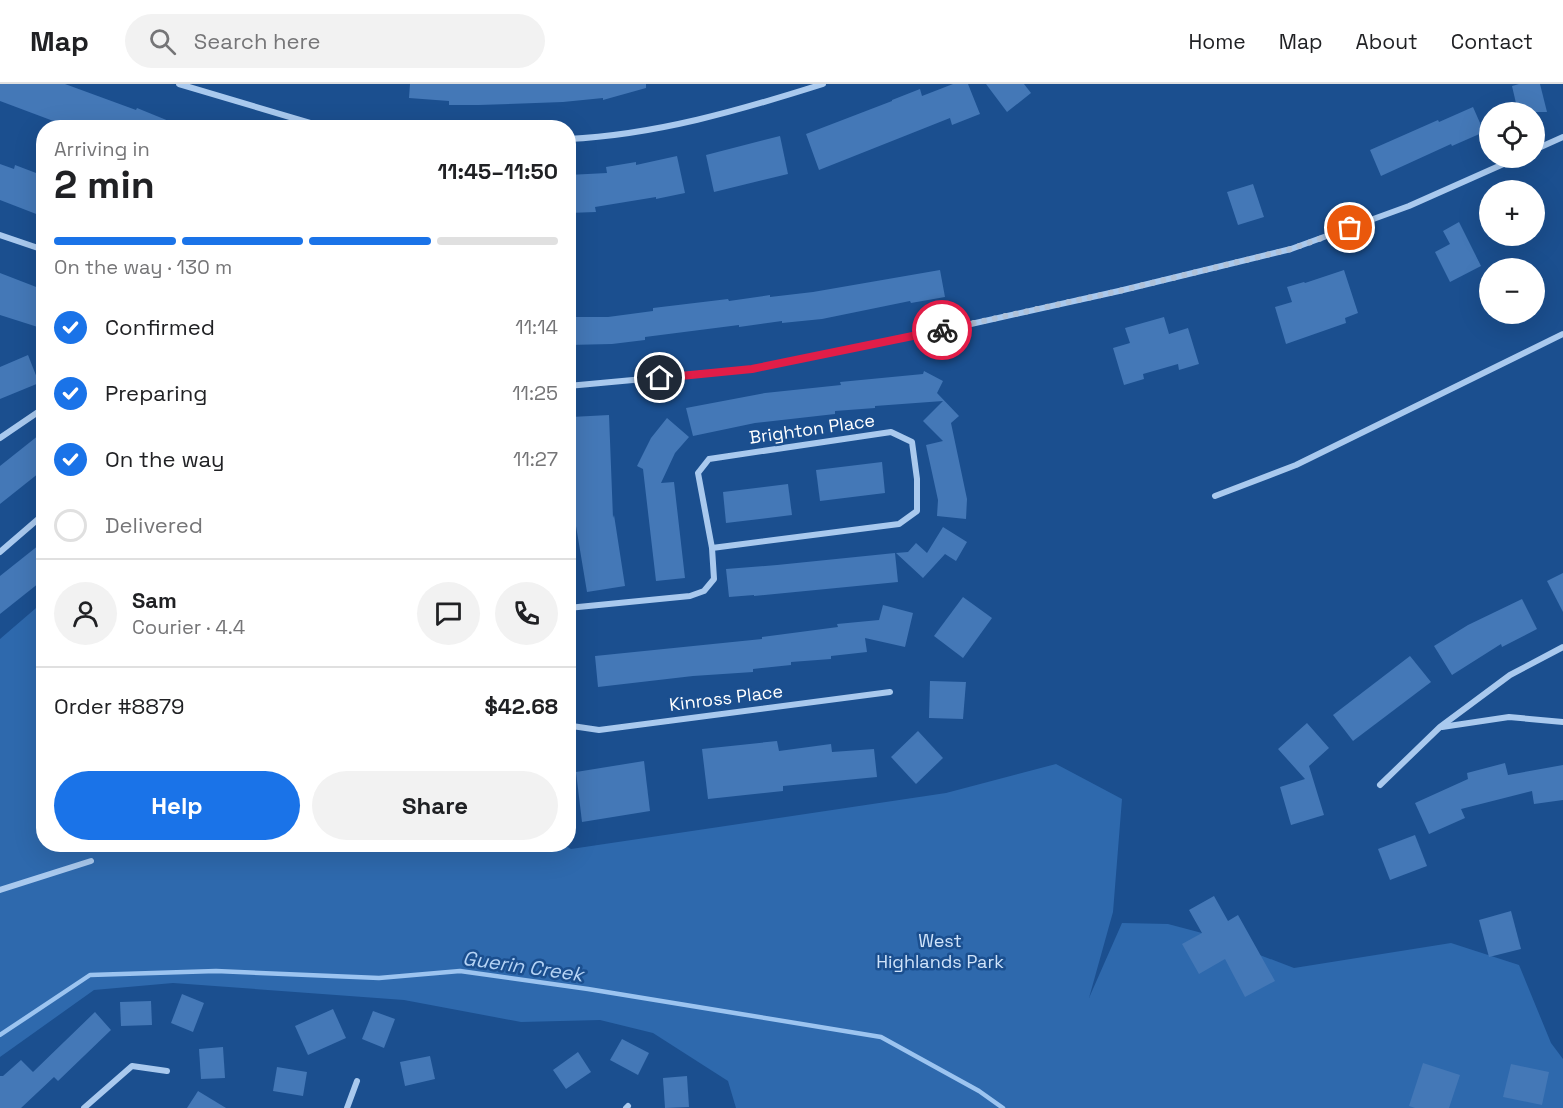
<!DOCTYPE html>
<html lang="en">
<head>
<meta charset="utf-8">
<style>
	body { margin:0; font-family:"Space Grotesk",sans-serif; background:#f2f2f2; color:#202124; height:100vh; display:flex; flex-direction:column; font-size:22px; white-space:nowrap }
	* { box-sizing:border-box; margin:0 }
	p { font-size:20px; color:#757577 }
	.icon { flex:none; width:33px; height:33px; fill:none; stroke:currentColor; stroke-width:2; stroke-linecap:round; stroke-linejoin:round }
	.map { position:relative; flex:1; overflow:hidden }
	.drawer { position:absolute; left:36px; top:36px; width:540px; height:732px; display:flex; flex-direction:column; background:#fff; border-radius:24px; box-shadow:0 6px 24px #0002 }
	.drawer>* { flex:none }
	.fabs { position:absolute; left:1479px; top:18px; display:grid; gap:12px }
	.fabs a { display:grid; place-items:center; width:66px; height:66px; border-radius:50%; background:#fff; box-shadow:0 6px 24px #0002; font-size:30px }
	.pin { position:absolute; display:grid; place-items:center; width:51px; height:51px; color:#fff; margin:-26px; border:3px solid #fff; border-radius:50%; box-shadow:0 2px 6px #0007 }
	.courier { position:absolute; display:grid; place-items:center; width:60px; height:60px; margin:-30px; border:4px solid #e11d48; border-radius:50%; background:#fff; color:#222; box-shadow:0 2px 8px #0007 }
	.headline em { font-style:normal; font-weight:700 }
	.headline div { display:flex; flex-direction:column-reverse }
	.headline { display:flex; align-items:center; justify-content:space-between; height:102px; padding:0 18px }
	h1 { font-size:39px; font-weight:700; line-height:45px }
	.bar { display:grid; grid-template-columns:repeat(4,1fr); gap:9px 6px; align-content:center; height:72px; padding:0 18px }
	.bar i { height:8px; border-radius:4px; background:#e0e0e0 }
	.bar .current { background:#1a73e8 }
	.bar p { grid-column:span 4 }
	.line { display:flex; align-items:center; gap:15px; padding:0 18px; border-top:2px solid #e0e0e0 }
	.line div { flex:1 }
	.round { display:grid; place-items:center; flex:none; width:63px; height:63px; border-radius:32px; background:#f2f2f2 }
	ol { padding:0 18px; list-style:none }
	li { display:flex; align-items:center; gap:18px; height:66px }
	li p { margin-inline-start:auto }
	li .icon { padding:6px; border-radius:50%; background:#1a73e8; color:#fff; stroke-width:4 }
	li:last-child { color:#757577 }
	li i { width:33px; height:33px; border:3px solid #e0e0e0; border-radius:50% }
	.primary-button { display:flex; gap:12px; margin-top:auto; padding:12px 18px }
	.primary-button a { flex:1; height:69px; border-radius:36px; background:#1a73e8; color:#fff; font-size:24px; font-weight:700; line-height:69px; text-align:center }
	.primary-button a+a { background:#f2f2f2; color:#202124 }
	header { display:flex; align-items:center; gap:36px; box-sizing:border-box; height:84px; padding:0 30px; background:#fff; border-bottom:2px solid #e0e0e0 }
	header strong { font-size:28px }
	nav { display:flex; gap:33px; margin-inline-start:auto; font-size:21px }
	.search { width:420px; height:54px; background:#f2f2f2; display:flex; align-items:center; gap:15px; box-sizing:border-box; padding:0 21px; border-radius:33px; color:#757577; font-size:22px }
	.map>svg:first-child { display:block }
</style>
</head>
<body>
<header>
<strong>Map</strong>
<div class="search"><svg class="icon" aria-label="search" viewBox="0 0 24 24"><circle cx="10" cy="10" r="6"/><path d="M15 15l6 6"/></svg>Search here</div>
<nav><a>Home</a><a>Map</a><a>About</a><a>Contact</a></nav>
</header>
<div class="map">
<svg width="1563" height="1024" viewBox="0 0 1563 1024">
	<rect width="100%" height="100%" fill="#1b4f8f"/>
	<!-- green -->
	<polygon fill="#2e69ad" points="43,518 44,760 562,760 571,765 946,709 1056,680 1122,715 1113,828 1089,914 1122,839 1168,840 1202,849 1294,884 1451,859 1519,881 1551,959 1563,975 1563,1024 736,1024 728,997 653,949 600,936 521,938 404,916 173,899 94,906 0,973 0,555"/>
	<g fill="none" stroke-linecap="round" stroke-linejoin="round">
		<!-- stream -->
		<polyline stroke="#9cc4f0" stroke-width="4.5" points="0,951 90,891 216,887 379,894 460,887 588,905 881,953 979,1007 1003,1024"/>
	</g>
	<!-- building -->
	<g fill="#4478b7">
		<polygon points="0,0 65,0 136,26 137,24 186,44 72,44 0,17"/>
		<polygon points="410,0 646,0 646,4 603,16 603,14 563,18 479,21 449,21 449,17 409,14"/>
		<polygon points="953,0 968,0 980,30 952,41 950,34 819,86 806,50 892,17 892,16 920,5 922,12"/>
		<polygon points="986,0 1024,0 1031,9 1007,28"/>
		<polygon points="1519,0 1540,0 1547,28 1518,28 1512,2"/>
		<polygon points="1473,23 1484,48 1452,62 1451,60 1381,92 1370,66 1438,36 1439,38"/>
		<polygon points="780,52 788,90 714,108 706,71"/>
		<polygon points="677,72 685,109 656,115 656,113 595,123 596,128 568,129 568,91 607,89 606,83 636,78 636,81"/>
		<polygon points="0,80 14,85 15,81 44,92 44,133 0,116"/>
		<polygon points="1253,100 1264,133 1238,141 1227,108"/>
		<polygon points="1459,138 1481,182 1450,198 1435,168 1450,160 1443,147"/>
		<polygon points="940,186 945,213 911,219 910,217 822,235 782,239 782,237 739,243 739,241 645,253 645,256 612,260 568,261 568,233 608,233 653,227 653,224 728,215 729,217 770,211 770,213 813,208"/>
		<polygon points="1344,186 1358,229 1345,234 1346,239 1286,260 1275,223 1292,218 1287,203 1304,198 1305,199"/>
		<polygon points="0,189 44,206 44,245 0,231"/>
		<polygon points="1164,233 1169,250 1188,244 1199,280 1179,286 1178,280 1143,290 1144,295 1124,301 1113,264 1130,259 1125,244"/>
		<polygon points="28,271 39,299 0,315 0,283"/>
		<polygon points="924,287 943,297 937,309 959,332 951,339 967,415 966,435 937,432 938,416 926,361 943,357 923,337 943,317 875,322 875,324 835,327 835,330 755,339 693,352 686,324 765,309 841,301 840,298 923,290"/>
		<polygon points="609,331 613,434 614,431 625,502 587,508 575,436 571,333"/>
		<polygon points="667,334 689,353 675,369 661,399 674,398 685,494 656,497 643,385 637,382 651,354"/>
		<polygon points="44,347 44,385 0,420 0,382"/>
		<polygon points="882,378 885,409 820,417 816,386"/>
		<polygon points="788,400 792,431 726,439 723,408"/>
		<polygon points="943,443 967,458 956,477 945,470 923,494 896,469 908,468 916,459 927,469"/>
		<polygon points="44,457 44,495 0,530 0,492"/>
		<polygon points="895,469 898,498 754,512 754,511 729,513 726,485 777,481"/>
		<polygon points="1563,489 1563,528 1547,497"/>
		<polygon points="963,513 992,534 963,574 934,552"/>
		<polygon points="1522,515 1537,545 1502,563 1501,560 1452,591 1434,562 1468,541"/>
		<polygon points="883,521 913,529 905,563 865,554 867,568 831,572 831,575 791,578 791,581 753,585 753,588 693,592 598,603 595,572 762,555 762,553 838,543 837,540 879,536"/>
		<polygon points="1410,572 1431,598 1353,657 1333,631"/>
		<polygon points="930,597 966,598 963,635 929,634"/>
		<polygon points="1307,639 1329,664 1309,682 1324,731 1291,741 1280,703 1305,695 1278,665"/>
		<polygon points="918,647 943,674 916,700 891,673"/>
		<polygon points="777,657 779,667 831,660 832,668 874,665 877,693 783,702 783,707 708,715 702,665"/>
		<polygon points="644,677 650,727 582,738 576,688"/>
		<polygon points="1505,679 1508,691 1563,681 1563,716 1534,720 1532,707 1461,725 1465,734 1429,750 1415,719 1468,695 1467,689"/>
		<polygon points="1415,751 1427,782 1390,796 1378,765"/>
		<polygon points="1214,812 1228,837 1238,831 1275,897 1245,913 1225,875 1199,890 1182,860 1202,849 1189,826"/>
		<polygon points="1511,827 1521,865 1489,873 1479,836"/>
		<polygon points="182,910 204,919 193,948 171,939"/>
		<polygon points="151,917 152,941 121,942 120,918"/>
		<polygon points="333,925 346,954 308,971 295,942"/>
		<polygon points="373,927 395,935 384,964 362,955"/>
		<polygon points="95,928 111,946 58,997 54,993 21,1024 0,1024 0,992 3,992 21,976 33,988"/>
		<polygon points="622,955 649,969 638,991 610,976"/>
		<polygon points="223,963 225,994 201,995 199,965"/>
		<polygon points="578,968 591,988 566,1005 553,986"/>
		<polygon points="430,972 435,995 405,1002 400,978"/>
		<polygon points="1423,979 1460,991 1449,1024 1415,1024 1409,1022"/>
		<polygon points="1511,980 1549,988 1542,1021 1503,1013"/>
		<polygon points="277,983 307,988 303,1012 273,1007"/>
		<polygon points="687,992 689,1023 665,1024 663,994"/>
		<polygon points="198,1007 226,1024 187,1024"/>
	</g>
	<g fill="none" stroke-linecap="round" stroke-linejoin="round">
		<!-- street -->
		<g stroke="#a9c9ee" stroke-width="6">
			<polyline points="179,0 327,44"/>
			<path d="M 568,55 C 655,51 741,26 823,0"/>
			<polyline points="1534,66 1563,53"/>
			<polyline points="0,151 44,166"/>
			<polyline points="568,302 752,285 962,242 1119,207 1291,165 1409,122 1517,74"/>
			<polyline points="0,354 44,324"/>
			<polyline points="1215,412 1296,381 1563,250"/>
			<polyline points="0,468 44,430"/>
			<polyline points="568,524 690,512 704,507 714,495 712,464 698,389 709,375 891,348 912,358 917,395 917,427 899,440 712,464"/>
			<polyline points="568,636 572,642 599,646 890,608"/>
			<polyline points="1442,643 1509,633 1563,638"/>
			<polyline points="1380,701 1440,643 1510,591 1563,563"/>
			<polyline points="0,806 91,777"/>
			<polyline points="84,1024 132,982 167,987"/>
			<polyline points="347,1024 357,997"/>
			<polyline points="626,1024 628,1022"/>
		</g>
	</g>
	<g fill="none" stroke-linecap="round" stroke-linejoin="round">
		<!-- done -->
		<polyline stroke="#afc1d8" stroke-width="6" stroke-dasharray="0 10.8" points="942,246 1119,207 1291,165 1350,144"/>
		<!-- route -->
		<polyline stroke="#e11d48" stroke-width="8" points="660,294 752,285 942,246"/>
	</g>
	<g text-anchor="middle" stroke-width="5" stroke-linejoin="round" paint-order="stroke">
		<!-- street labels -->
		<g font-size="18" fill="#fff" stroke="#1b4f8f">
			<text transform="translate(812 345) rotate(-8)" y="6">Brighton Place</text>
			<text transform="translate(726 614) rotate(-7)" y="6">Kinross Place</text>
		</g>
		<!-- park labels -->
		<g font-size="18" fill="#cfe3fa" stroke="#1b4f8f">
			<text x="940" y="863">West<tspan x="940" dy="21">Highlands Park</tspan></text>
		</g>
		<!-- water labels -->
		<g font-size="20" font-style="italic" fill="#b5d3f5" stroke="#1b4f8f">
			<text transform="translate(523 882) rotate(8)" y="7">Guerin Creek</text>
		</g>
	</g>
</svg>
<div class="fabs">
<a><svg class="icon" aria-label="locate" viewBox="0 0 24 24"><circle cx="12" cy="12" r="6"/><path d="M12 2v4M12 18v4M2 12h4M18 12h4"/></svg></a>
<a>+</a>
<a>−</a>
</div>
<div class="pin" style="left:1350px;top:144px;background:#ea580c"><svg class="icon" aria-label="bag" viewBox="0 0 24 24"><path d="M5 8h14l-1 12H6zM9 8a3 3 0 0 1 6 0"/></svg></div>
<div class="pin" style="left:660px;top:294px;background:#1f2937"><svg class="icon" aria-label="home" viewBox="0 0 24 24"><path d="M3 11l9-7 9 7M6 9v11h12V9"/></svg></div>
<div class="courier" style="left:942px;top:246px"><svg class="icon" aria-label="bike" viewBox="0 0 24 24"><circle cx="6" cy="16" r="4"/><circle cx="18" cy="16" r="4"/><path d="M6 16l4-8h5l3 8M10 8l3 8H6M13 5h3"/></svg></div>
<section class="drawer">
<div class="headline"><div><h1>2 min</h1><p>Arriving in</p></div><em>11:45–11:50</em></div>
<div class="bar"><i class="current"></i><i class="current"></i><i class="current"></i><i></i><p>On the way · 130 m</p></div>
<ol>
<li><svg class="icon" aria-label="check" viewBox="0 0 24 24"><path d="M5 12l5 5 9-10"/></svg>Confirmed<p>11:14</p></li>
<li><svg class="icon" aria-label="check" viewBox="0 0 24 24"><path d="M5 12l5 5 9-10"/></svg>Preparing<p>11:25</p></li>
<li><svg class="icon" aria-label="check" viewBox="0 0 24 24"><path d="M5 12l5 5 9-10"/></svg>On the way<p>11:27</p></li>
<li><i></i>Delivered</li>
</ol>
<div class="line" style="height:108px"><a class="round"><svg class="icon" aria-label="person" viewBox="0 0 24 24"><circle cx="12" cy="8" r="4"/><path d="M4 21q1-7 8-7t8 7"/></svg></a><div><b>Sam</b><p>Courier · 4.4</p></div><a class="round"><svg class="icon" aria-label="chat" viewBox="0 0 24 24"><path d="M4 5h16v11H9l-5 4z"/></svg></a><a class="round"><svg class="icon" aria-label="phone" viewBox="0 0 24 24"><path d="M5 4h4l2 5-3 2q2 4 5 5l2-3 5 2v4C11 20 4 13 5 4z"/></svg></a></div>
<div class="line" style="height:78px"><div>Order #8879</div><b>$42.68</b></div>
<div class="primary-button"><a>Help</a><a>Share</a></div>
</section>
</div>
</body>
</html>
